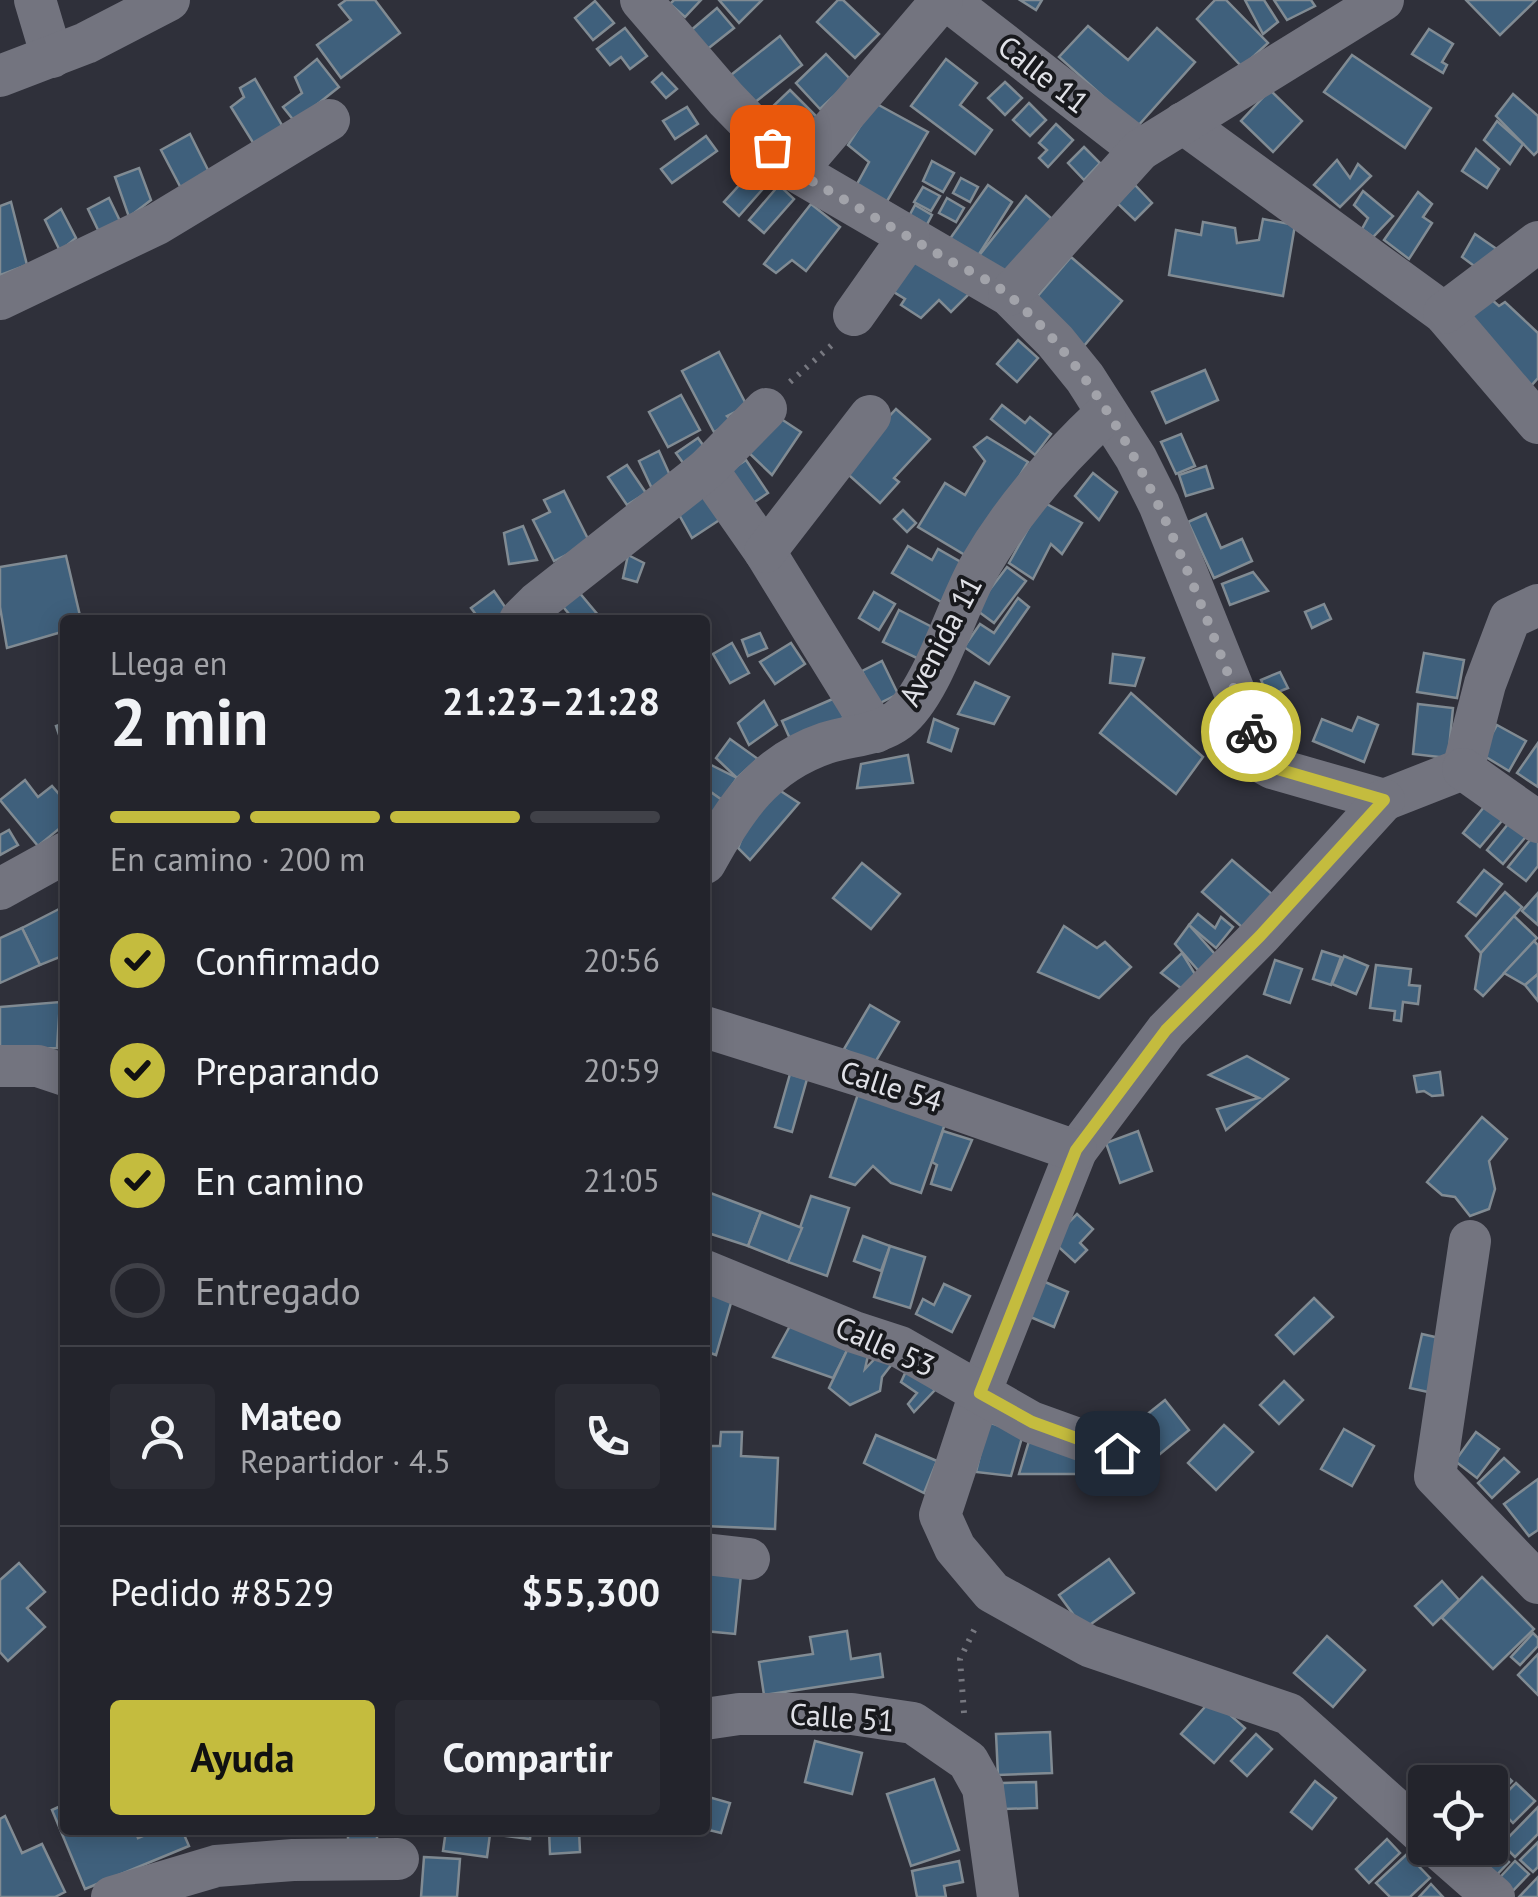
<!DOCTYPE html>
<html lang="es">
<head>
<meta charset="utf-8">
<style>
	body { margin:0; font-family:"PT Sans",sans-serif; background:#2b2c34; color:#f1f3f6; height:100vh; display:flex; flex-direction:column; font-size:38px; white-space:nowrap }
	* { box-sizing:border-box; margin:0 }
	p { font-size:32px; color:#a3a4a9 }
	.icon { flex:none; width:55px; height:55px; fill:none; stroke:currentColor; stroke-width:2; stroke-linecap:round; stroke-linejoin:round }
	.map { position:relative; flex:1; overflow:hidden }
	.details { position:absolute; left:60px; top:615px; width:650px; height:1220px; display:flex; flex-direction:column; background:#23242c; border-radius:10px; box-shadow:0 5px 25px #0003,0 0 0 2px #404148 }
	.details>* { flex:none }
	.buttons { position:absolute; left:1408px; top:1765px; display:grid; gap:20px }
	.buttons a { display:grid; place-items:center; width:100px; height:100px; border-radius:10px; background:#23242c; box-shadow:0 5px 25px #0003,0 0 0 2px #404148; font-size:50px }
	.pin { position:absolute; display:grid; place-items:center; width:85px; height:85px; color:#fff; margin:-42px; border-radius:20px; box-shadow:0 5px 15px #0006 }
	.courier { position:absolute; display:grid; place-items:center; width:100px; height:100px; margin:-50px; border:8px solid #c4bc3e; border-radius:50%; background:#fff; color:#222; box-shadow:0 2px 12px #0007 }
	.head em { font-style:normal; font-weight:700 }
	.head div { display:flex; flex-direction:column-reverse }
	.head { display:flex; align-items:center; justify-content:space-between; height:170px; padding:0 50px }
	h1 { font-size:65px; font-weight:700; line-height:75px }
	.bar { display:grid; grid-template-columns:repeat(4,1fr); gap:15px 10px; align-content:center; height:120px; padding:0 50px }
	.bar i { height:12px; border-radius:8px; background:#404148 }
	.bar .on { background:#c4bc3e }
	.bar p { grid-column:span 4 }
	.line { display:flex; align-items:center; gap:25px; padding:0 50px; border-top:2px solid #404148 }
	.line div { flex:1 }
	.round { display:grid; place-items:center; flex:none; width:105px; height:105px; border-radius:10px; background:#2b2c34 }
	ol { padding:0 50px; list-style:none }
	li { display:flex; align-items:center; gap:30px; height:110px }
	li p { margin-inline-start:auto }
	li .icon { padding:10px; border-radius:50%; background:#c4bc3e; color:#111; stroke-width:4 }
	li:last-child { color:#a3a4a9 }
	li i { width:55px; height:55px; border:5px solid #404148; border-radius:50% }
	.action { display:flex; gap:20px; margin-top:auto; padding:20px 50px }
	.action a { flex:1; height:115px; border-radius:10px; background:#c4bc3e; color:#111; font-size:40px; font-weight:700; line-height:115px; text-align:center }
	.action a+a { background:#2b2c34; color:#f1f3f6 }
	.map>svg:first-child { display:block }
</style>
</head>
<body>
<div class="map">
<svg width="1538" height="1897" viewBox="0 0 1538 1897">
	<rect width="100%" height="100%" fill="#2f303a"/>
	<!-- building -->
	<g fill="#3f607c" stroke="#818b93" stroke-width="2.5">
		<polygon points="346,0 375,0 400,33 341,78 317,45 351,20 339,5"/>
		<polygon points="674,0 701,0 685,17 670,4"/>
		<polygon points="719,0 762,0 739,23"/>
		<polygon points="838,0 843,0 879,34 855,58 817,22"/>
		<polygon points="1020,0 1042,0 1036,10"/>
		<polygon points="1215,0 1226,0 1268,43 1242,67 1197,19"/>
		<polygon points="1245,0 1264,0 1278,22 1263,34"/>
		<polygon points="1274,0 1311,0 1315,6 1287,20"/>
		<polygon points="1466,0 1536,0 1500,35"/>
		<polygon points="595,1 614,23 593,40 575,18"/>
		<polygon points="717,8 734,28 705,51 689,32"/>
		<polygon points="1088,26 1128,60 1157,28 1195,62 1137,127 1059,57"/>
		<polygon points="625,28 647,56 630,69 621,57 610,65 597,49"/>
		<polygon points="1429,29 1453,44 1442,62 1447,65 1443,73 1412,54"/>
		<polygon points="780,36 802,65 754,103 731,75"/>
		<polygon points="826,54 851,80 820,109 796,83"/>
		<polygon points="1352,55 1431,108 1405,148 1324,92"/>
		<polygon points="317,59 339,87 295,122 283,107 302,93 295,77"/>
		<polygon points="946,59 977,83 960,105 992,130 975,154 911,106"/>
		<polygon points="662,73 677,89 666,98 652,82"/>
		<polygon points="255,79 286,132 257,149 231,107 244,97 240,88"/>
		<polygon points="1005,82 1022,98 1005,115 988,98"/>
		<polygon points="790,90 818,118 797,139 768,111"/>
		<polygon points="1270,90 1302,121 1273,152 1241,121"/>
		<polygon points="1513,94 1538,116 1538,151 1534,155 1496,116"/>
		<polygon points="875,103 928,132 883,208 856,186 869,162 848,145"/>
		<polygon points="1029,103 1046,120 1030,136 1013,120"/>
		<polygon points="687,107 698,124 675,139 663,121"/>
		<polygon points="1497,121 1523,144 1510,164 1484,140"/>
		<polygon points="1056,124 1073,140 1048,167 1039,158 1047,150 1039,143"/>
		<polygon points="190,134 211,176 183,192 161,150"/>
		<polygon points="706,136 717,151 672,183 661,169"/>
		<polygon points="1084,147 1100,163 1084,180 1068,163"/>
		<polygon points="1476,149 1499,169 1487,188 1462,171"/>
		<polygon points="1337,160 1350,178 1358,164 1371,176 1340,207 1314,185"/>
		<polygon points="932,161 954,173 943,192 923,181"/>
		<polygon points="139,168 151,200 129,217 115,177"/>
		<polygon points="754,169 769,182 739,216 724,202"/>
		<polygon points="961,178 978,187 970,202 953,193"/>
		<polygon points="779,185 794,199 764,233 749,220"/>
		<polygon points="988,185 1012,202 974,262 947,243"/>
		<polygon points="1135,185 1152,203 1135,220 1117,203"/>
		<polygon points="923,187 940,196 931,211 914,202"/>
		<polygon points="1363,191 1393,216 1373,237 1362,229 1368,218 1354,205"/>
		<polygon points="1418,192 1432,204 1423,217 1432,223 1409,259 1384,240"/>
		<polygon points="1026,196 1052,219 1002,282 974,262"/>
		<polygon points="109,198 121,223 100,234 88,209"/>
		<polygon points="947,198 964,208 956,222 939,213"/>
		<polygon points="11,202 27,265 0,275 0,206"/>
		<polygon points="811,204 840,227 806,271 792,260 776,273 764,264"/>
		<polygon points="915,205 932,215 924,230 907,220"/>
		<polygon points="61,209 76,238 60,251 45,220"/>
		<polygon points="1263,219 1295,225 1283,296 1169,275 1176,230 1201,235 1203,222 1235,228 1237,243 1259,240"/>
		<polygon points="1475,234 1501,252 1485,274 1462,257"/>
		<polygon points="903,254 969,294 951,312 939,300 921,318 901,305 905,299 884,286"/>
		<polygon points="1071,257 1122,301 1083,347 1031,304"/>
		<polygon points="1491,299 1499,306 1505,302 1538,333 1538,378 1523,395 1462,324"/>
		<polygon points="1018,340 1038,358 1017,382 997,364"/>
		<polygon points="719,352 747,406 727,416 733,422 714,432 682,371"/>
		<polygon points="1205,370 1218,400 1166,423 1152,392"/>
		<polygon points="681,395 700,430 668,447 649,412"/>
		<polygon points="1002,405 1025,423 1030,417 1051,434 1035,455 991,419"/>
		<polygon points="896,409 930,439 894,478 899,482 880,503 841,468"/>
		<polygon points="772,413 801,432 772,475 748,452"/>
		<polygon points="1181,434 1195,466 1176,474 1161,442"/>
		<polygon points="987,437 1028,462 970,558 918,527 945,483 965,495 985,461 974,447"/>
		<polygon points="698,438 713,459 691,474 676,453"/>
		<polygon points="659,451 674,484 654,493 639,461"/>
		<polygon points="746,460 768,493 741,511 719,478"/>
		<polygon points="627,465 646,493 627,505 608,477"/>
		<polygon points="1206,466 1213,488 1186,496 1179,475"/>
		<polygon points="1093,473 1117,492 1099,520 1075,496"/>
		<polygon points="564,491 590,543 554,561 533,520 550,512 544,500"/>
		<polygon points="701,491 721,519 692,538 677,511"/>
		<polygon points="1043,502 1082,523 1062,554 1051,544 1033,579 1009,563"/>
		<polygon points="903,510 916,523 907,532 894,519"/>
		<polygon points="1206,514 1221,548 1242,539 1252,561 1214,578 1188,522"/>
		<polygon points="523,526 537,560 509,564 504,533"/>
		<polygon points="908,546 932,560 938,549 966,565 943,603 892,573"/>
		<polygon points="628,555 644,563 637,582 623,578"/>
		<polygon points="66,556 81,620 65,620 65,631 7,648 0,607 0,567"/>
		<polygon points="1007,567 1026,581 994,623 975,609"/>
		<polygon points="1253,572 1268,591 1230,605 1222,584"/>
		<polygon points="494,591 512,617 508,620 480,620 471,608"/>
		<polygon points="578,591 598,615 589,620 574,620 560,603"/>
		<polygon points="874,592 895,604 879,630 859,618"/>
		<polygon points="1018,598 1029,607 989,664 964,647 980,624 994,633"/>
		<polygon points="1324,604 1331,619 1312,628 1305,612"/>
		<polygon points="899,610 936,629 921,660 883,642"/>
		<polygon points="760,633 767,648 748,656 742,640"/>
		<polygon points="732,643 749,673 730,683 713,654"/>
		<polygon points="791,643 805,664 775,684 760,662"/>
		<polygon points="1424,653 1464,660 1457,698 1417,692"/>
		<polygon points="1113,654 1144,658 1135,686 1110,683"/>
		<polygon points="882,661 898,694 878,704 862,671"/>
		<polygon points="1280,672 1288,688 1268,696 1261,680"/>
		<polygon points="975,682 1009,697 994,724 958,714"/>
		<polygon points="1131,693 1203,757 1176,794 1100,733"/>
		<polygon points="835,698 844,718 791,741 782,721"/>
		<polygon points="764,701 777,725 749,745 738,723"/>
		<polygon points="1418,704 1453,708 1448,758 1413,754"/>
		<polygon points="1358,717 1378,725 1364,762 1313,741 1322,719 1352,731"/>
		<polygon points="934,719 958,729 951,751 928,742"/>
		<polygon points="65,723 65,752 56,726"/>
		<polygon points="1497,725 1526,741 1509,771 1481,754"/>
		<polygon points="730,739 758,759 737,778 716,758"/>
		<polygon points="1538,743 1538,787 1517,773"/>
		<polygon points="908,755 913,783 857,788 861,764"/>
		<polygon points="705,762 737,778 722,800 705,788"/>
		<polygon points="25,780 38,797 52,786 65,801 65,824 38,846 0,800"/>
		<polygon points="773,786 799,803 750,860 738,848 750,817"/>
		<polygon points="705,788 722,800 705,829"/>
		<polygon points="1488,802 1506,816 1480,847 1463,833"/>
		<polygon points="1512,819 1529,833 1503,864 1487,850"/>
		<polygon points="9,830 18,845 0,855 0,835"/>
		<polygon points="1534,835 1538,839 1538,866 1526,881 1508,867"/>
		<polygon points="1232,860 1273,895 1243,928 1202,892"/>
		<polygon points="862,863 900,894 871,929 833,898"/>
		<polygon points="1484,870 1502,884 1476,916 1458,902"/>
		<polygon points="1505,892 1522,907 1481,953 1466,936"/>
		<polygon points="1538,893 1538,925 1522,911"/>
		<polygon points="65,906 65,955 40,965 22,928"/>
		<polygon points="1198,914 1215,928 1221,917 1233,927 1216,948 1189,925"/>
		<polygon points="1514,916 1537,938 1483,996 1475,989 1481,953"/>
		<polygon points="1189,925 1221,961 1204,977 1175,944"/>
		<polygon points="1064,926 1097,948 1105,942 1131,967 1099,998 1038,972"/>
		<polygon points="22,928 40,965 0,983 0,938"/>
		<polygon points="1534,941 1538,945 1538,974 1525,985 1504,973"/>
		<polygon points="1322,951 1341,957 1331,985 1313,979"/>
		<polygon points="1182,953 1198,979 1186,992 1161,973"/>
		<polygon points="1344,956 1368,966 1356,994 1332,984"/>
		<polygon points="1275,960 1302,969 1290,1003 1264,994"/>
		<polygon points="1376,965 1411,969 1409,985 1420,986 1418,1004 1403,1002 1401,1021 1394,1020 1395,1011 1370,1008"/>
		<polygon points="1538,974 1538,1001 1525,985"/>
		<polygon points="60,1002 57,1048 0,1050 0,1007"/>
		<polygon points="870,1005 899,1022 873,1066 844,1049"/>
		<polygon points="1247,1056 1288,1079 1226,1130 1217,1109 1259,1098 1209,1075"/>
		<polygon points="1440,1072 1443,1095 1432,1096 1424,1091 1417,1092 1414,1076"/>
		<polygon points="790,1074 807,1079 792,1132 775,1127"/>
		<polygon points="860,1088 947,1118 921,1193 891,1183 873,1166 855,1185 830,1177"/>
		<polygon points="1482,1117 1507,1139 1489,1161 1495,1189 1489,1209 1470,1216 1455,1197 1442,1195 1427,1182"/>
		<polygon points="943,1131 972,1140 951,1190 931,1184 937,1165 932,1162"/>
		<polygon points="1138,1131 1152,1171 1120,1183 1106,1143"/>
		<polygon points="705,1191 761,1212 748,1246 705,1232"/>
		<polygon points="811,1196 849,1208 827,1276 788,1262"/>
		<polygon points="761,1212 802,1228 788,1262 748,1246"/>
		<polygon points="1077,1214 1093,1229 1080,1243 1087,1250 1075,1262 1051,1240"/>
		<polygon points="863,1236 890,1246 881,1271 854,1261"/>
		<polygon points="890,1246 925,1257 910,1308 874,1297"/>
		<polygon points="705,1278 735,1289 716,1355 705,1351"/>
		<polygon points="1036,1278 1068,1292 1054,1327 1021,1313"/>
		<polygon points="944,1284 970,1296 952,1332 916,1314 923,1299 934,1305"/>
		<polygon points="1314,1298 1333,1317 1294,1354 1276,1335"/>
		<polygon points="797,1313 855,1335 833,1378 773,1357"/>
		<polygon points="1422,1334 1448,1340 1437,1394 1410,1388"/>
		<polygon points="851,1342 869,1351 865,1369 886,1347 892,1364 882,1377 880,1391 850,1405 829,1388"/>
		<polygon points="907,1369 935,1390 914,1412 908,1404 917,1393 901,1382"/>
		<polygon points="1284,1381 1303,1400 1279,1424 1260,1405"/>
		<polygon points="1165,1400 1189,1430 1160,1454 1135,1424"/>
		<polygon points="988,1422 1023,1434 1011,1476 976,1472"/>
		<polygon points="1224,1425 1253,1452 1216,1490 1188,1463"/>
		<polygon points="1033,1428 1093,1456 1088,1474 1019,1474"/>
		<polygon points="1344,1429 1374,1446 1352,1486 1321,1469"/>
		<polygon points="721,1432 742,1432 741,1456 778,1458 775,1529 705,1526 705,1446 720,1446"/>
		<polygon points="1476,1432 1499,1449 1477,1478 1455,1461"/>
		<polygon points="876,1435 937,1461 924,1493 864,1463"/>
		<polygon points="1504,1458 1519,1472 1492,1498 1478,1483"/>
		<polygon points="1538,1479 1538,1530 1529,1536 1504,1504"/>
		<polygon points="1109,1559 1134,1593 1084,1629 1059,1595"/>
		<polygon points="705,1561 742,1565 735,1634 705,1631"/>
		<polygon points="19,1563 45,1592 27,1608 45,1627 8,1661 0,1652 0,1580"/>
		<polygon points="1482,1577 1534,1629 1493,1669 1442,1618"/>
		<polygon points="1442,1581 1459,1600 1433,1625 1415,1606"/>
		<polygon points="847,1631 851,1659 880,1654 883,1677 764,1695 759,1662 813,1654 810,1637"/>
		<polygon points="1533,1633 1538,1638 1538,1646 1520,1665 1511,1657"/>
		<polygon points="1327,1636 1365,1670 1333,1707 1294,1673"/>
		<polygon points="1538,1654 1538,1695 1518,1675"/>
		<polygon points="1212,1699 1245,1728 1214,1763 1181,1734"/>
		<polygon points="1050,1732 1052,1773 998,1775 996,1734"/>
		<polygon points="1256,1734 1272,1749 1247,1776 1231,1761"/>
		<polygon points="815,1741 862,1753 852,1794 805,1782"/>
		<polygon points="1495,1765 1512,1781 1490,1804 1490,1782 1479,1782"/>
		<polygon points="934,1779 959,1850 911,1866 887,1794"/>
		<polygon points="1315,1781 1336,1798 1312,1829 1291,1812"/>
		<polygon points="1036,1782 1037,1808 1004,1809 1002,1783"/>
		<polygon points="1516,1783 1535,1801 1513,1823 1495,1804"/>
		<polygon points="705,1796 730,1803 721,1833 705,1829"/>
		<polygon points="65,1804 65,1830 135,1830 138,1838 157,1830 182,1830 189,1846 85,1889 52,1810"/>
		<polygon points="1538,1807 1538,1834 1515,1857 1502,1844"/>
		<polygon points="5,1816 22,1853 42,1844 65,1892 55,1897 0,1897 0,1819"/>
		<polygon points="1490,1817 1504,1829 1490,1844"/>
		<rect x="348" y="1830" width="29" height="18"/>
		<polygon points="446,1830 531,1830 530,1839 490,1834 487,1857 443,1851"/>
		<polygon points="549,1830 579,1830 580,1852 550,1854"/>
		<polygon points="1387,1839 1400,1853 1369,1883 1356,1869"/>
		<polygon points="1538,1842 1538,1867 1533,1872 1520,1860"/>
		<polygon points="1492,1845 1509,1862 1489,1883 1471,1867"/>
		<polygon points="1407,1854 1430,1878 1410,1897 1390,1897 1376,1883"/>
		<polygon points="424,1857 460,1859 457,1897 421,1897"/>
		<polygon points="959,1861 963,1882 944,1886 946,1897 917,1897 912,1871"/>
		<polygon points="1515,1861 1529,1874 1507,1897 1492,1886"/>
		<polygon points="1538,1877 1538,1897 1519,1897"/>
		<polygon points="1431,1884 1443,1897 1419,1897"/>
	</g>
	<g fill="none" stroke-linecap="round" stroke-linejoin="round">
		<!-- path -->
		<g stroke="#777880" stroke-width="6" stroke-dasharray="2.5 8" stroke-linecap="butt">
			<polyline points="790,382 833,344"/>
			<polyline points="964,1713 960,1659 977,1624"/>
		</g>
		<!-- minor -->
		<g stroke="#73747f" stroke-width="42">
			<polyline points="35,0 52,57"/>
			<polyline points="641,0 726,99 796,171 1009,295 1055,341 1085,378 1136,458 1159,504 1263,763 1272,768 1384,800 1463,769"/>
			<polyline points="947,0 1140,150"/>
			<polyline points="0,76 86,43 169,0"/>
			<polyline points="1183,123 1444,313 1538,423"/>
			<polyline points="796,171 942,0"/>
			<polyline points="1009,295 1140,150 1383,0"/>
			<polyline points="0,299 157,224 329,120"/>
			<polyline points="1444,313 1538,242"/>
			<polyline points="854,315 909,237"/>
			<polyline points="707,469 765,552 876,732"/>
			<polyline points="765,552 870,416"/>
			<polyline points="520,620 537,603 707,469 766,409"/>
			<polyline points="1463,769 1485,684 1510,618 1538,605"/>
			<polyline points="1463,769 1538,822"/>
			<polyline points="1384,800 1260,936 1166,1031 1076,1151 980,1393 940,1515 955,1548 992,1592 1089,1646 1289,1714 1425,1836"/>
			<path d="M 705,863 C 735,808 764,764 826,743 C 850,735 877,736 898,720 C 933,693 956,607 980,566 C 1013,509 1057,459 1105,414"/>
			<polyline points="0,889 65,853"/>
			<polyline points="705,1027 858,1075 1076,1151"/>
			<polyline points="0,1066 38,1066 65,1075"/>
			<polyline points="1470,1241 1435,1476 1538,1583"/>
			<polyline points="705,1271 854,1332 900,1347 1031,1422 1117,1453"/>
			<polyline points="705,1554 749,1559"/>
			<polyline points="705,1719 739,1714 852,1714 913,1723 968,1761 983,1788 998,1897"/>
			<polyline points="1438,1848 1494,1897"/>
			<polyline points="112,1897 216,1866 293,1860 398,1859"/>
		</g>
	</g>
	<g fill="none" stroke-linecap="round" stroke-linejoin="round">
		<!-- done -->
		<path stroke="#a2a3aa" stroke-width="10" stroke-dasharray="0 18" d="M 772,147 L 796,172 C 844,199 892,228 940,255 C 963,269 992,280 1012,298 C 1138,409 1190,581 1251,732"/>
		<!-- route -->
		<polyline stroke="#c4bc3e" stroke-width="12" points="1117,1453 1032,1422 980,1393 1076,1150 1166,1030 1260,936 1384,800 1267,766 1251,732"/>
	</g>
	<g text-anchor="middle" stroke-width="8" stroke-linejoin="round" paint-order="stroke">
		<!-- street labels -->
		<g font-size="30" fill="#e0e1e7" stroke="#18191d">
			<text transform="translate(1043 75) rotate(38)" y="10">Calle 11</text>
			<text transform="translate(941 641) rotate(-62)" y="10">Avenida 11</text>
			<text transform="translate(891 1087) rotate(18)" y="10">Calle 54</text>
			<text transform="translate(885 1347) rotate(24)" y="10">Calle 53</text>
			<text transform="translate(842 1718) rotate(4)" y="10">Calle 51</text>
		</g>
	</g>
</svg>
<div class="buttons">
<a><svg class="icon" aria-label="locate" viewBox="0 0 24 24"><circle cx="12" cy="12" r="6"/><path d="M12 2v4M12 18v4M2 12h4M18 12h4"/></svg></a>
</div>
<div class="pin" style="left:772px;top:147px;background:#ea580c"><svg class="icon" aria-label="bag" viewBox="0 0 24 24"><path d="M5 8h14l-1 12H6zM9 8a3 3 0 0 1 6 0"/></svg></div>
<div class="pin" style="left:1117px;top:1453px;background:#1f2937"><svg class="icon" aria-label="home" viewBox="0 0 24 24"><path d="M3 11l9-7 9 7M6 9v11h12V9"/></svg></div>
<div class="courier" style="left:1251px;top:732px"><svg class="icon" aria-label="bike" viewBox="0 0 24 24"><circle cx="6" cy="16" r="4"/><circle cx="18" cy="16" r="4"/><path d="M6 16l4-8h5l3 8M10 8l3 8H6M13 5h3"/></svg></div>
<section class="details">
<div class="head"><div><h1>2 min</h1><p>Llega en</p></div><em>21:23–21:28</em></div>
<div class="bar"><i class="on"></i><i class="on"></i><i class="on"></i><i></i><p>En camino · 200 m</p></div>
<ol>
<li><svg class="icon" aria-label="check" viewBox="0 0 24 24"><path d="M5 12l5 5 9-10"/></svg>Confirmado<p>20:56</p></li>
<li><svg class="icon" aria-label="check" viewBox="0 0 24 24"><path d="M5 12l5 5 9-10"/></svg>Preparando<p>20:59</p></li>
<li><svg class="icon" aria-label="check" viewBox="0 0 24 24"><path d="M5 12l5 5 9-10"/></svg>En camino<p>21:05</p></li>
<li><i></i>Entregado</li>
</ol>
<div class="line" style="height:180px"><a class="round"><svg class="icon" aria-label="person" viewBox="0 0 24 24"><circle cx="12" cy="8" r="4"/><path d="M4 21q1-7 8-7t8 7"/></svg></a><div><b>Mateo</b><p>Repartidor · 4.5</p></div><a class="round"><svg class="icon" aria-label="phone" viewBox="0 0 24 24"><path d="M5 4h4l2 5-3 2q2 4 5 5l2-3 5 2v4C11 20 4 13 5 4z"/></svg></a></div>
<div class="line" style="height:130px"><div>Pedido #8529</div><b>$55,300</b></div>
<div class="action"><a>Ayuda</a><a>Compartir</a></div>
</section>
</div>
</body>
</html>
